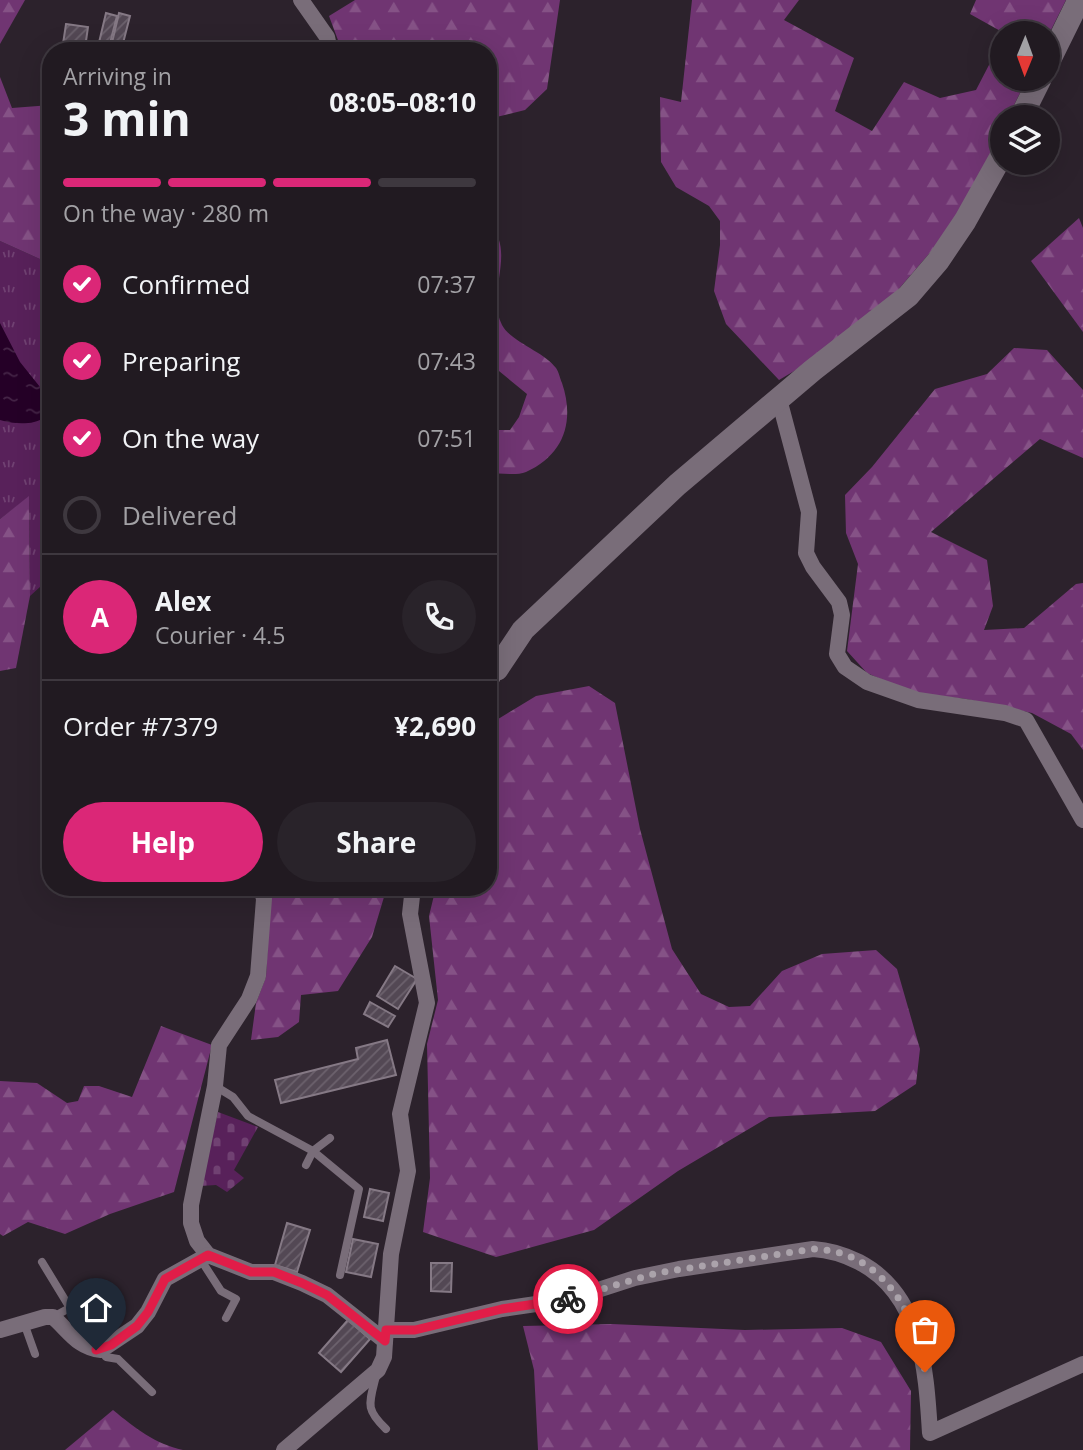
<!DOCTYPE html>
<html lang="en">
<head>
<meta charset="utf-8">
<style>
	body { margin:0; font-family:"Open Sans",sans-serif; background:#29232a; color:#f1f3f6; height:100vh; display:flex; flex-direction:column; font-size:26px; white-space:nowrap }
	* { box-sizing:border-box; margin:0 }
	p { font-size:23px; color:#a2a1a5 }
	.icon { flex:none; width:38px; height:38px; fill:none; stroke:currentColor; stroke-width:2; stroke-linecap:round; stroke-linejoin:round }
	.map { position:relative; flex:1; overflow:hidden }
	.details { position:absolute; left:42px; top:42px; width:455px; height:854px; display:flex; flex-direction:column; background:#211a21; border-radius:28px; box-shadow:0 7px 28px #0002,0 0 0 2px #3e383f }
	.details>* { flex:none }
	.needle { width:46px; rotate:181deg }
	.fabs { position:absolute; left:990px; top:21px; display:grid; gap:14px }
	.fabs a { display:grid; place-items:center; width:70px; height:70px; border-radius:50%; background:#211a21; box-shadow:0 7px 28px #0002,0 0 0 2px #3e383f; font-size:35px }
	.pin { position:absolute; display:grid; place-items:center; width:60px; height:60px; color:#fff; margin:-72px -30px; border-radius:50% 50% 50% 0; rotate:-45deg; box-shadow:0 0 7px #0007 }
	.pin .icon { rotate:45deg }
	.courier { position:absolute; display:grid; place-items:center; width:70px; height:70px; margin:-35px; border:5px solid #e11d48; border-radius:50%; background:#fff; color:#222; box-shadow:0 2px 9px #0007 }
	.summary em { font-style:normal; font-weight:700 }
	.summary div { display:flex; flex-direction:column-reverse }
	.summary { display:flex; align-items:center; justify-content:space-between; height:119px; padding:0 21px }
	h1 { font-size:46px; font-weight:700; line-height:52px }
	.bar { display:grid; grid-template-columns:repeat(4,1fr); gap:10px 7px; align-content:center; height:84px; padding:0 21px }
	.bar i { height:9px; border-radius:5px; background:#3e383f }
	.bar .on { background:#db2777 }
	.bar p { grid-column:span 4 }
	.line { display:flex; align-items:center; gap:18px; padding:0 21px; border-top:2px solid #3e383f }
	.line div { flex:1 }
	.round { display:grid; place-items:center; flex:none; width:74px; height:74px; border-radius:37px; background:#29232a }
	ol { padding:0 21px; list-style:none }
	li { display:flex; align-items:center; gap:21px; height:77px }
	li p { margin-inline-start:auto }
	li .icon { padding:7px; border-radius:50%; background:#db2777; color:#fff; stroke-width:4 }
	li:last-child { color:#a2a1a5 }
	li i { width:38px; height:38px; border:4px solid #3e383f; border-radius:50% }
	.action { display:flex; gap:14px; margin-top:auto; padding:14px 21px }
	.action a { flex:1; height:80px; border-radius:42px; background:#db2777; color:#fff; font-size:28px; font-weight:700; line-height:80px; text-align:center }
	.action a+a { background:#29232a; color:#f1f3f6 }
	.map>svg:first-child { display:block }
</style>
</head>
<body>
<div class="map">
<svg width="1083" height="1450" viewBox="0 0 1083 1450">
	<defs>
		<pattern id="grass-tufts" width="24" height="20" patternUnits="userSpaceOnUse" patternTransform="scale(1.75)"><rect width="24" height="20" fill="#58215a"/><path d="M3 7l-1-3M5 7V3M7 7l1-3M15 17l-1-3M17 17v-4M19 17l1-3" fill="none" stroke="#704172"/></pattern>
		<pattern id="forest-firs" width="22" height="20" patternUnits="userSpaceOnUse" patternTransform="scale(1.75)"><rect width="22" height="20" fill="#703572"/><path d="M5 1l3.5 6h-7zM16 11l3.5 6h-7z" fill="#855286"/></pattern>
		<pattern id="cemetery-stones" width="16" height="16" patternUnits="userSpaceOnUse" patternTransform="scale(1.75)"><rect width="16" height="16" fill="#58215a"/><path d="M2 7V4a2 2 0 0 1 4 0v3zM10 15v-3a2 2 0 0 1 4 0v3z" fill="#704172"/></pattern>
		<pattern id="water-ripples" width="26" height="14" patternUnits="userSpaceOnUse" patternTransform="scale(1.75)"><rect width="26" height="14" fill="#250027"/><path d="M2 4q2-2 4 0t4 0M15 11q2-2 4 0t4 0" fill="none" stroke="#452547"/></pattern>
		<pattern id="building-hatch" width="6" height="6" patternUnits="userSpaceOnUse" patternTransform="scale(1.75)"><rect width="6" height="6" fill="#534854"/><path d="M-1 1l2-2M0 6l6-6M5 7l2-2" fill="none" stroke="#6c626d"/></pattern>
	</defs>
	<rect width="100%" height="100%" fill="#2c222c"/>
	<!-- grass -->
	<polygon fill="url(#grass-tufts)" points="0,241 51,264 51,577 30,596 29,497 0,519"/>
	<!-- forest -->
	<g fill="url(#forest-firs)">
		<polygon points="0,0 25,0 0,44"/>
		<polygon points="355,0 560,0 547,89 525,110 488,119 488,51 342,51 329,16"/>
		<polygon points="692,0 799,0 784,20 854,58 835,111 872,131 904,82 940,98 976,90 1003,38 1003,79 1027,79 1008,117 1003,117 1003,129 968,200 934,248 897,291 833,348 779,380 726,324 714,291 720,245 720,221 709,206 676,187 661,162 660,97 681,102"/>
		<polygon points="976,0 1066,0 1048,36 1048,33 1004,33 970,14"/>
		<polygon points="0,77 12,108 51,105 51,264 0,241"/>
		<polygon points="1079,218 1083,228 1083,332 1031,261"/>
		<path d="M 488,223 C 518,250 485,293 502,325 C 511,342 545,352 556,368 C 559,372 560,379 562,383 C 575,421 564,455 526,472 C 516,476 499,473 488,473 L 488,430 L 510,430 L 519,417 L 527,394 L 488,362 Z"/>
		<polygon points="1014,348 1047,350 1083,390 1083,458 1040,439 931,532 987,560 993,606 984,630 1024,628 1076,584 1083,583 1083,750 1071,734 1032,713 966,699 912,693 867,673 847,651 858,564 846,533 845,495 872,467 935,389 987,374"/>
		<polygon points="29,496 30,596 16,668 0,671 0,519"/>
		<polygon points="589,686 615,703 640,829 672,949 701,994 729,1007 750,1006 782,971 822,954 876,950 897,969 920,1049 916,1084 875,1111 769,1117 678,1171 594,1230 496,1257 423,1232 430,1178 427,1044 438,1000 429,916 436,887 488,887 488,729 490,724 536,696"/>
		<polygon points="267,887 387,887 372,937 338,991 301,995 299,1022 278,1037 251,1040 256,1003 266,977 270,901"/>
		<polygon points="161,1026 212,1045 174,1192 110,1214 65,1234 28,1222 3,1236 0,1234 0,1081 37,1083 67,1103 78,1101 84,1086 99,1086 132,1097"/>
		<polygon points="612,1324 745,1330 842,1328 881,1342 911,1391 910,1450 538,1450 534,1370 523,1326"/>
		<path d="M 113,1410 C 135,1428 155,1444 183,1450 L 65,1450 Z"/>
	</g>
	<!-- cemetery -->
	<polygon fill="url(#cemetery-stones)" points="218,1112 258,1127 234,1170 244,1178 227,1192 216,1185 200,1186"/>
	<!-- water -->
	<path fill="url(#water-ripples)" d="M 0,323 L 20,362 L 48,397 C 58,427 18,426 0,420 Z"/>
	<!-- building -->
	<g fill="url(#building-hatch)" stroke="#857985" stroke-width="2">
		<polygon points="106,13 117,16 108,51 97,51"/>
		<polygon points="119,13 130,16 121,51 110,51"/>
		<polygon points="66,24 88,27 85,48 63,44"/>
		<polygon points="395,966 417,979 398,1009 377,996"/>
		<polygon points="370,1002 395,1016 388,1027 364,1014"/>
		<polygon points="387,1040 396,1075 281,1103 275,1080 358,1059 356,1048"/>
		<polygon points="370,1189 389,1193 383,1221 364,1217"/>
		<polygon points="287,1223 310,1230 297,1272 275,1265"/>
		<polygon points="353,1239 378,1244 371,1277 346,1272"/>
		<polygon points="431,1263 452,1263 451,1292 431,1291"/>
		<polygon points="348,1320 370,1339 341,1372 319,1353"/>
	</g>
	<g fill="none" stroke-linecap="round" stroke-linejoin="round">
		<!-- lane -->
		<g stroke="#796d79" stroke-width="8">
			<polyline points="215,1086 233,1097 248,1116 313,1151 359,1189 340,1275"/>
			<polyline points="306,1165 313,1151 330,1138"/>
			<polyline points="201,1260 221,1291 236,1299 226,1318"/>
			<polyline points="42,1262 70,1308"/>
			<polyline points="53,1317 99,1292"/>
			<polyline points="24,1323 35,1354"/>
			<polyline points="101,1350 106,1357 118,1359 152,1392"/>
			<path d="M 376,1376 C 369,1404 365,1409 386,1429"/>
		</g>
		<!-- street -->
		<g stroke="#796d79" stroke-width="16">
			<polyline points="301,0 327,37 330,51"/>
			<polyline points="779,399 809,512 806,553 813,567 839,602 842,615 837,654 845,667 867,682 918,700 1005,713 1026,720 1083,820"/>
			<polyline points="488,665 497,669 488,686"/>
			<polyline points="261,887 264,899 258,976 249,999 219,1045 215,1086 191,1205 191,1223 197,1241 208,1255 251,1272 274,1272 302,1283 327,1295 385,1341"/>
			<path d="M 0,1330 L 45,1317 L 53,1317 C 69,1331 78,1348 101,1350 L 137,1326 L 148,1312 L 165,1279 L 208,1255"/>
			<path d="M 386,1330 L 414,1330 L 502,1309 L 570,1299 L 635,1278 L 679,1269 L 813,1249 C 830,1250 843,1254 859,1262 C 922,1295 926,1370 930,1433 L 1083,1364"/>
			<polyline points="284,1450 378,1370 384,1357 391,1254 408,1171 400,1114 427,1003 410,914 413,887"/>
		</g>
		<!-- secondary -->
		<g stroke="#796d79" stroke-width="23">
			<polyline points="1048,63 1079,0"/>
			<polyline points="1021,117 1040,79"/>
			<polyline points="497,669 523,630 677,485 813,370 908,296 938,261 965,221 1003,153"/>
		</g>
	</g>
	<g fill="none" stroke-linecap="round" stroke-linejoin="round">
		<!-- done -->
		<path stroke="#aba3ab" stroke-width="7" stroke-dasharray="0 12.6" d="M 568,1299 L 657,1273 L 813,1249 C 880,1250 917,1312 925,1372"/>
		<!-- route -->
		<polyline stroke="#e11d48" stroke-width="9" points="96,1350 111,1345 137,1326 148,1312 165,1279 208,1255 251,1272 274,1272 302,1283 327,1295 385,1341 386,1330 415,1330 502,1309 568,1299"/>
	</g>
</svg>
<div class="fabs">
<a><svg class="needle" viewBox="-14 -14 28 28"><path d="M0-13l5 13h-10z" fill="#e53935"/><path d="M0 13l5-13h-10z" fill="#a2a1a5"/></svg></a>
<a><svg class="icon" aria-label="layers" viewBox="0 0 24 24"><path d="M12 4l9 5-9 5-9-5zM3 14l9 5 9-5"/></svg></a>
</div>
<div class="pin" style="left:925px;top:1372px;background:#ea580c"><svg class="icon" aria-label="bag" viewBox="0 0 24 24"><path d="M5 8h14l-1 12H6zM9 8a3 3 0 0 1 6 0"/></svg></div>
<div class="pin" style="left:96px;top:1350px;background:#1f2937"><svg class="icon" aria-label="home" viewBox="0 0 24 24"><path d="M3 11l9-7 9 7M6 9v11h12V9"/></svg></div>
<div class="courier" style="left:568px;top:1299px"><svg class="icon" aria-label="bike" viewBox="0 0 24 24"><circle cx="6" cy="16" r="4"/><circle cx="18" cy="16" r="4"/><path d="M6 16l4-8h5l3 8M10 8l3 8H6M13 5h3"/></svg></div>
<section class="details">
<div class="summary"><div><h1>3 min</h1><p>Arriving in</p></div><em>08:05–08:10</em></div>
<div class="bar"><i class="on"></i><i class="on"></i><i class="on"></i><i></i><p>On the way · 280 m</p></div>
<ol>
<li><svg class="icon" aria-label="check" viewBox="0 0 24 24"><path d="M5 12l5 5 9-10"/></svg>Confirmed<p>07:37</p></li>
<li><svg class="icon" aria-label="check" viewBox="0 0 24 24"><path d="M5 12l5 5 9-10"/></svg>Preparing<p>07:43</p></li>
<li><svg class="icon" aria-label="check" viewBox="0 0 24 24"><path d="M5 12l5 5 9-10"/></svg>On the way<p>07:51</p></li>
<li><i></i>Delivered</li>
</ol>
<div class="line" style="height:126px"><b class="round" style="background:#db2777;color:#fff">A</b><div><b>Alex</b><p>Courier · 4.5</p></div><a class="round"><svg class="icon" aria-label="phone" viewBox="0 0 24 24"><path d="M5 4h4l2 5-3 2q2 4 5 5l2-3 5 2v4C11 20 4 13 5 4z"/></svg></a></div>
<div class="line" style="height:91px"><div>Order #7379</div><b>¥2,690</b></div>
<div class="action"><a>Help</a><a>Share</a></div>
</section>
</div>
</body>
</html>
